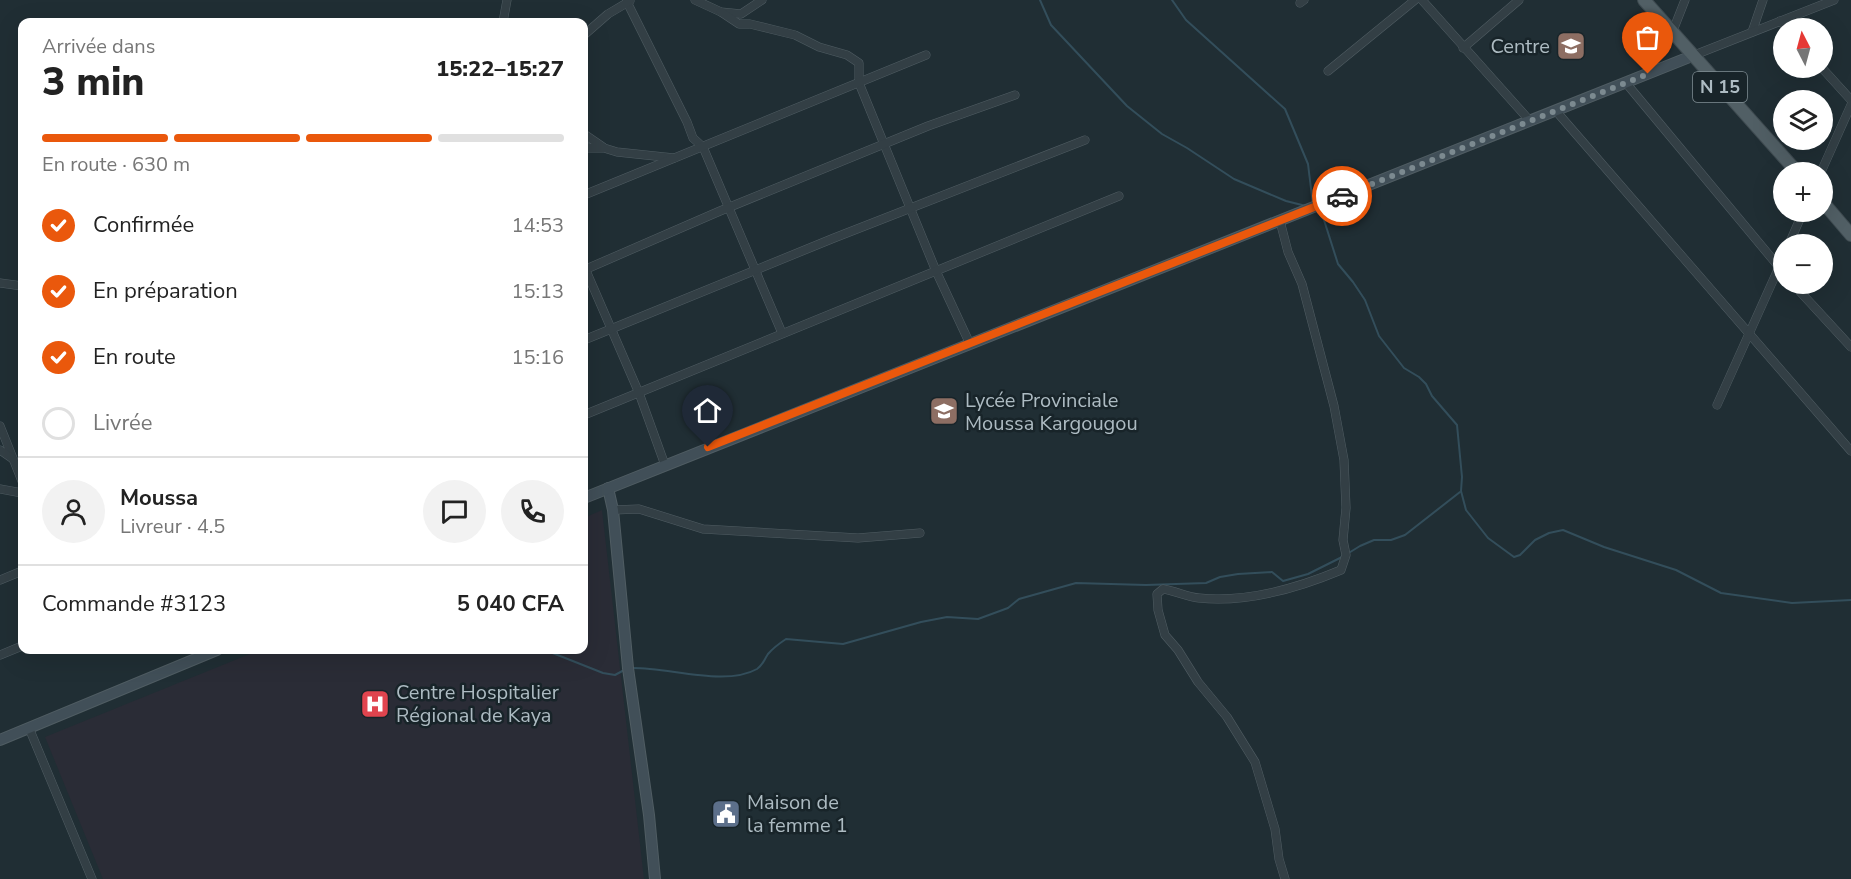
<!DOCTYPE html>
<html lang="fr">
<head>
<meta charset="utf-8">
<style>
	body { margin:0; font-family:"Nunito Sans",sans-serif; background:#f2f2f2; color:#222; height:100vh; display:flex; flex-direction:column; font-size:22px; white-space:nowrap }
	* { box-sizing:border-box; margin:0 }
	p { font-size:20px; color:#767676 }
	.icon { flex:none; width:33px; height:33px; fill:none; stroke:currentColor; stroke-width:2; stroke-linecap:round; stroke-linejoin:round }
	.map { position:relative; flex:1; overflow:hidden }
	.sheet { position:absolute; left:18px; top:18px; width:570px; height:636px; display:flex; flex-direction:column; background:#fff; border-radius:12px; box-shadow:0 6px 24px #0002 }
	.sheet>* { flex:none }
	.needle { width:39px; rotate:354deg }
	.tools { position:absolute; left:1773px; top:18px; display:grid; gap:12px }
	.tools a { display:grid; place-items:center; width:60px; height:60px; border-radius:50%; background:#fff; box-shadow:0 6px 24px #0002; font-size:30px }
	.pin { position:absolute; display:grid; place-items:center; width:51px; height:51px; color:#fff; margin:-62px -26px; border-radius:50% 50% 50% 0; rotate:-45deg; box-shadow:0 0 6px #0007 }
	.pin .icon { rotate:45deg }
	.courier { position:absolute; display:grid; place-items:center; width:60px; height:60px; margin:-30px; border:4px solid #ea580c; border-radius:50%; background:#fff; color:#222; box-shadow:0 2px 8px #0007 }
	.headline em { font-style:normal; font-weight:800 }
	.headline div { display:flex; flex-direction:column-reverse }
	.headline { display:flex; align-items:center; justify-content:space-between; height:102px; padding:0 24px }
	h1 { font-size:39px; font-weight:800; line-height:45px }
	.bar { display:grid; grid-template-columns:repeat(4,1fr); gap:9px 6px; align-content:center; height:72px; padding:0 24px }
	.bar i { height:8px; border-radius:4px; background:#e0e0e0 }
	.bar .on { background:#ea580c }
	.bar p { grid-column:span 4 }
	.line { display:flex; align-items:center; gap:15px; padding:0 24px; border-top:2px solid #e0e0e0 }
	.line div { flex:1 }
	.round { display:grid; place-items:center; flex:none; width:63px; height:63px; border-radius:32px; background:#f2f2f2 }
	ol { padding:0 24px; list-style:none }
	li { display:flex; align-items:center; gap:18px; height:66px }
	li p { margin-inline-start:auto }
	li .icon { padding:6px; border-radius:50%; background:#ea580c; color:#fff; stroke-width:4 }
	li:last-child { color:#767676 }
	li i { width:33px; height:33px; border:3px solid #e0e0e0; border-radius:50% }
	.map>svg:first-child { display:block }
</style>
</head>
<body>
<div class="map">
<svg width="1851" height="879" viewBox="0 0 1851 879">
	<rect width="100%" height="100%" fill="#202e34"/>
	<!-- medical -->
	<polygon fill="#2a2c36" points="602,510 644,879 103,879 45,737 260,650 584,650 584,518"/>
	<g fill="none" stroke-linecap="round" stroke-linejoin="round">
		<!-- stream -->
		<g stroke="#334e5b" stroke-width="2">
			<polyline points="1040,0 1051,25 1127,106 1162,134 1187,148 1234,179 1286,201 1306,206"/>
			<polyline points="1172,0 1186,20 1285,109 1308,164 1313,205"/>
			<polyline points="1316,210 1324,220 1338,264 1353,282 1365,300 1379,336 1404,368 1419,377 1426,384 1432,396 1457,425 1462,477 1461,491 1466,510 1488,538 1514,557 1520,555 1535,540 1549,533 1563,530 1604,547 1676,570 1721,593 1792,603 1851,600"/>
			<polyline points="1347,554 1360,546 1374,540 1391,540 1405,535 1460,492"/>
			<polyline points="545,650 603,673 615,675 626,669"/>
			<path d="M 631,668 C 668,667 725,687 757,669 C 763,665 764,660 768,654 C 773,648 780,643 786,639 L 843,644 L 921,622 L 947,617 L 978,619 L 1008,608 L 1019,599 L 1076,583 L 1146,585 L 1206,583 L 1220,577 L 1238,574 L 1272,572 L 1283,581 L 1308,574 L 1342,557"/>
		</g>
		<!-- street casing -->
		<g stroke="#505d63" stroke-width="9">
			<g id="street">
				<polyline points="695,0 721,12 741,14 762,0"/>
				<polyline points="1422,0 1530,121"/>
				<polyline points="627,2 687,122 693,138 703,147 782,333"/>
				<polyline points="1300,3 1304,0"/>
				<polyline points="721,12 739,24 750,24 795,35 819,47 847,55 859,63 859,83 936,271 970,344"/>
				<polyline points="1780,21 1787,28"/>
				<polyline points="503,22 507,0"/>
				<polyline points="1752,32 1763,0"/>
				<polyline points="1672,33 1685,0"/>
				<polyline points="584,35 608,14 630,1"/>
				<polyline points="1463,48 1519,0"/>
				<polyline points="1692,56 1834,0"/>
				<polyline points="1822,68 1851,100"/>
				<polyline points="1328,71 1415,0"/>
				<polyline points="1626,83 1784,273"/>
				<polyline points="1556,111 1851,451"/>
				<polyline points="584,134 603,147"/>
				<polyline points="584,148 604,148 617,152 674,158"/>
				<polyline points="1821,172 1851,105"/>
				<polyline points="584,195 926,55"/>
				<path d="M 1280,221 L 1288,252 L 1302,284 L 1334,406 L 1344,460 L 1346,508 L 1343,540 L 1346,555 L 1341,570 C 1298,588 1247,603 1199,598 C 1187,597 1176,591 1163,589 L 1157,594 L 1158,610 L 1165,635 L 1178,650 L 1198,682 L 1227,717 L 1255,762 L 1275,829 L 1279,859 L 1285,879"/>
				<polyline points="1789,244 1803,212"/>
				<polyline points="584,266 639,393 665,465"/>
				<polyline points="584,270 720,211 928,126 1015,95"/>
				<polyline points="0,283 22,286"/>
				<polyline points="1793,284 1851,347"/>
				<polyline points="584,340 834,238 1085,140"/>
				<polyline points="1717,405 1784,256"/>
				<polyline points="584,415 1119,196"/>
				<polyline points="0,426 22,481"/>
				<polyline points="0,450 13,459"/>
				<polyline points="0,489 22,493"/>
				<polyline points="613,510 639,509 703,529 858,538 920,533"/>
				<polyline points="0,580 22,571"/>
				<polyline points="0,655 22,646"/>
				<polyline points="29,728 92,879"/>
			</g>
		</g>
		<!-- secondary casing -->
		<g stroke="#505d63" stroke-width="12">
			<g id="secondary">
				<polyline points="608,488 613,510 628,668 649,815 655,879"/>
				<polyline points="584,498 1692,56"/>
				<polyline points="0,740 217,650"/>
			</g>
		</g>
		<!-- primary casing -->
		<g stroke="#3f4b51" stroke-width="14">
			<g id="primary">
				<polyline points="1644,0 1797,172"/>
				<polyline points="1822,201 1851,235"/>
			</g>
		</g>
		<!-- street -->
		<use href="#street" stroke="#333f45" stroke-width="8"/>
		<!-- secondary -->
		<use href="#secondary" stroke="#414f58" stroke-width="10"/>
		<!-- primary -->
		<use href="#primary" stroke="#515f65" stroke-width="12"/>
	</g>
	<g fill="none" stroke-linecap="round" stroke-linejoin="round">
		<!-- done -->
		<polyline stroke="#7c8a90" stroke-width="6" stroke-dasharray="0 10.8" points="1342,196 1648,74"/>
		<!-- route -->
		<polyline stroke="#ea580c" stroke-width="8" points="708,447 1342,196"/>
	</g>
	<!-- icons -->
	<defs>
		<g id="school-square" transform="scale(1.5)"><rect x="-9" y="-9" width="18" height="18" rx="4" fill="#8d6e63" stroke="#182429"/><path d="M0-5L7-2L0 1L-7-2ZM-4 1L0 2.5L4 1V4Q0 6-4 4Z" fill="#fff"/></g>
		<g id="hospital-square" transform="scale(1.5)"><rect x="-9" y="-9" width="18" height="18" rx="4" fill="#e0444e" stroke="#182429"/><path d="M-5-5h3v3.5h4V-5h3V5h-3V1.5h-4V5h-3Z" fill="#fff"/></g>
		<g id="civic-square" transform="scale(1.5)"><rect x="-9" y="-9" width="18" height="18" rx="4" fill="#5c6f8a" stroke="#182429"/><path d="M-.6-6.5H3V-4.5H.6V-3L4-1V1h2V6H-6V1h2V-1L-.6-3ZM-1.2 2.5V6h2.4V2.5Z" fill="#fff"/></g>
	</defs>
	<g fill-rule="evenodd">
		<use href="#school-square" x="1571" y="46"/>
		<use href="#school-square" x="944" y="411"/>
		<use href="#hospital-square" x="375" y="704"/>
		<use href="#civic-square" x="726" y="814"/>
	</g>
	<g text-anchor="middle" stroke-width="5" stroke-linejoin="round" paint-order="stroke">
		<!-- shield labels -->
		<rect fill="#182429" stroke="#808e94" stroke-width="1.5" x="1693" y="72" width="54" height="30" rx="4.5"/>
		<g font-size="18" font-weight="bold" fill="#adbbc2">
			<text x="1720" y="93">N 15</text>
		</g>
		<!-- poi labels -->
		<g font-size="20" fill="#adbbc2" stroke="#182429" text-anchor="start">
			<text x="1550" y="53" text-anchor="end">Centre</text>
			<text x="965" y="407">Lycée Provinciale<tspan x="965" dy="23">Moussa Kargougou</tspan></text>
			<text x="396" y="699">Centre Hospitalier<tspan x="396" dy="23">Régional de Kaya</tspan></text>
			<text x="747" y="809">Maison de<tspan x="747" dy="23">la femme 1</tspan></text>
		</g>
	</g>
</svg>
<div class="tools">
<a><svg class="needle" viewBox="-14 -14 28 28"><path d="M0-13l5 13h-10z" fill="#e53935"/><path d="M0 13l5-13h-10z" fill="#767676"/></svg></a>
<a><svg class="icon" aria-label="layers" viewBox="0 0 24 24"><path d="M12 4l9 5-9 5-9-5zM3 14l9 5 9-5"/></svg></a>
<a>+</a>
<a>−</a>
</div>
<div class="pin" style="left:1648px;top:74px;background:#ea580c"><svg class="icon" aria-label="bag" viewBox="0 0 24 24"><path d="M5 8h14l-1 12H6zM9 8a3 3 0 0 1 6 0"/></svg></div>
<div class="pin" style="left:708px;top:447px;background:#1f2937"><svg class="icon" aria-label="home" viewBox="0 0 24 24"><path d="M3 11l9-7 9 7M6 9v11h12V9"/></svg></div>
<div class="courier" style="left:1342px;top:196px"><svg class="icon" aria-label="car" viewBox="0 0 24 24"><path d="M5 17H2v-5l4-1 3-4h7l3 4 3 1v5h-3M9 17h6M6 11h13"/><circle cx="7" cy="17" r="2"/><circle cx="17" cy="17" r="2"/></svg></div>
<section class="sheet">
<div class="headline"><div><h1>3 min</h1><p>Arrivée dans</p></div><em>15:22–15:27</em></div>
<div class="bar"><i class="on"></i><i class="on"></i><i class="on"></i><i></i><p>En route · 630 m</p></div>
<ol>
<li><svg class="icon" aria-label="check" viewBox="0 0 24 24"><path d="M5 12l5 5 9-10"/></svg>Confirmée<p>14:53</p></li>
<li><svg class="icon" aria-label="check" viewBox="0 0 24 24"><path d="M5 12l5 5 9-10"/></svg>En préparation<p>15:13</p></li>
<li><svg class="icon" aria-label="check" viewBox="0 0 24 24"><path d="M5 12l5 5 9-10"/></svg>En route<p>15:16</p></li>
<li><i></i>Livrée</li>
</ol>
<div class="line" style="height:108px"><a class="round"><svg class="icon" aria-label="person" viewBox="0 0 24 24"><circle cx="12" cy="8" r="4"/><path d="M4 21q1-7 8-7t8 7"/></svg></a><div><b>Moussa</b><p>Livreur · 4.5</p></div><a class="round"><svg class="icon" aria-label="chat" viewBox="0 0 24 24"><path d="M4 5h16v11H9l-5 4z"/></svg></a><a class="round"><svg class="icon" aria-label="phone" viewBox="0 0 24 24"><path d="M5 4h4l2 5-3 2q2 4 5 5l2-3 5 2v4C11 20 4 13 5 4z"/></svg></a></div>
<div class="line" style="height:78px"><div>Commande #3123</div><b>5 040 CFA</b></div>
</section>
</div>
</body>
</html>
